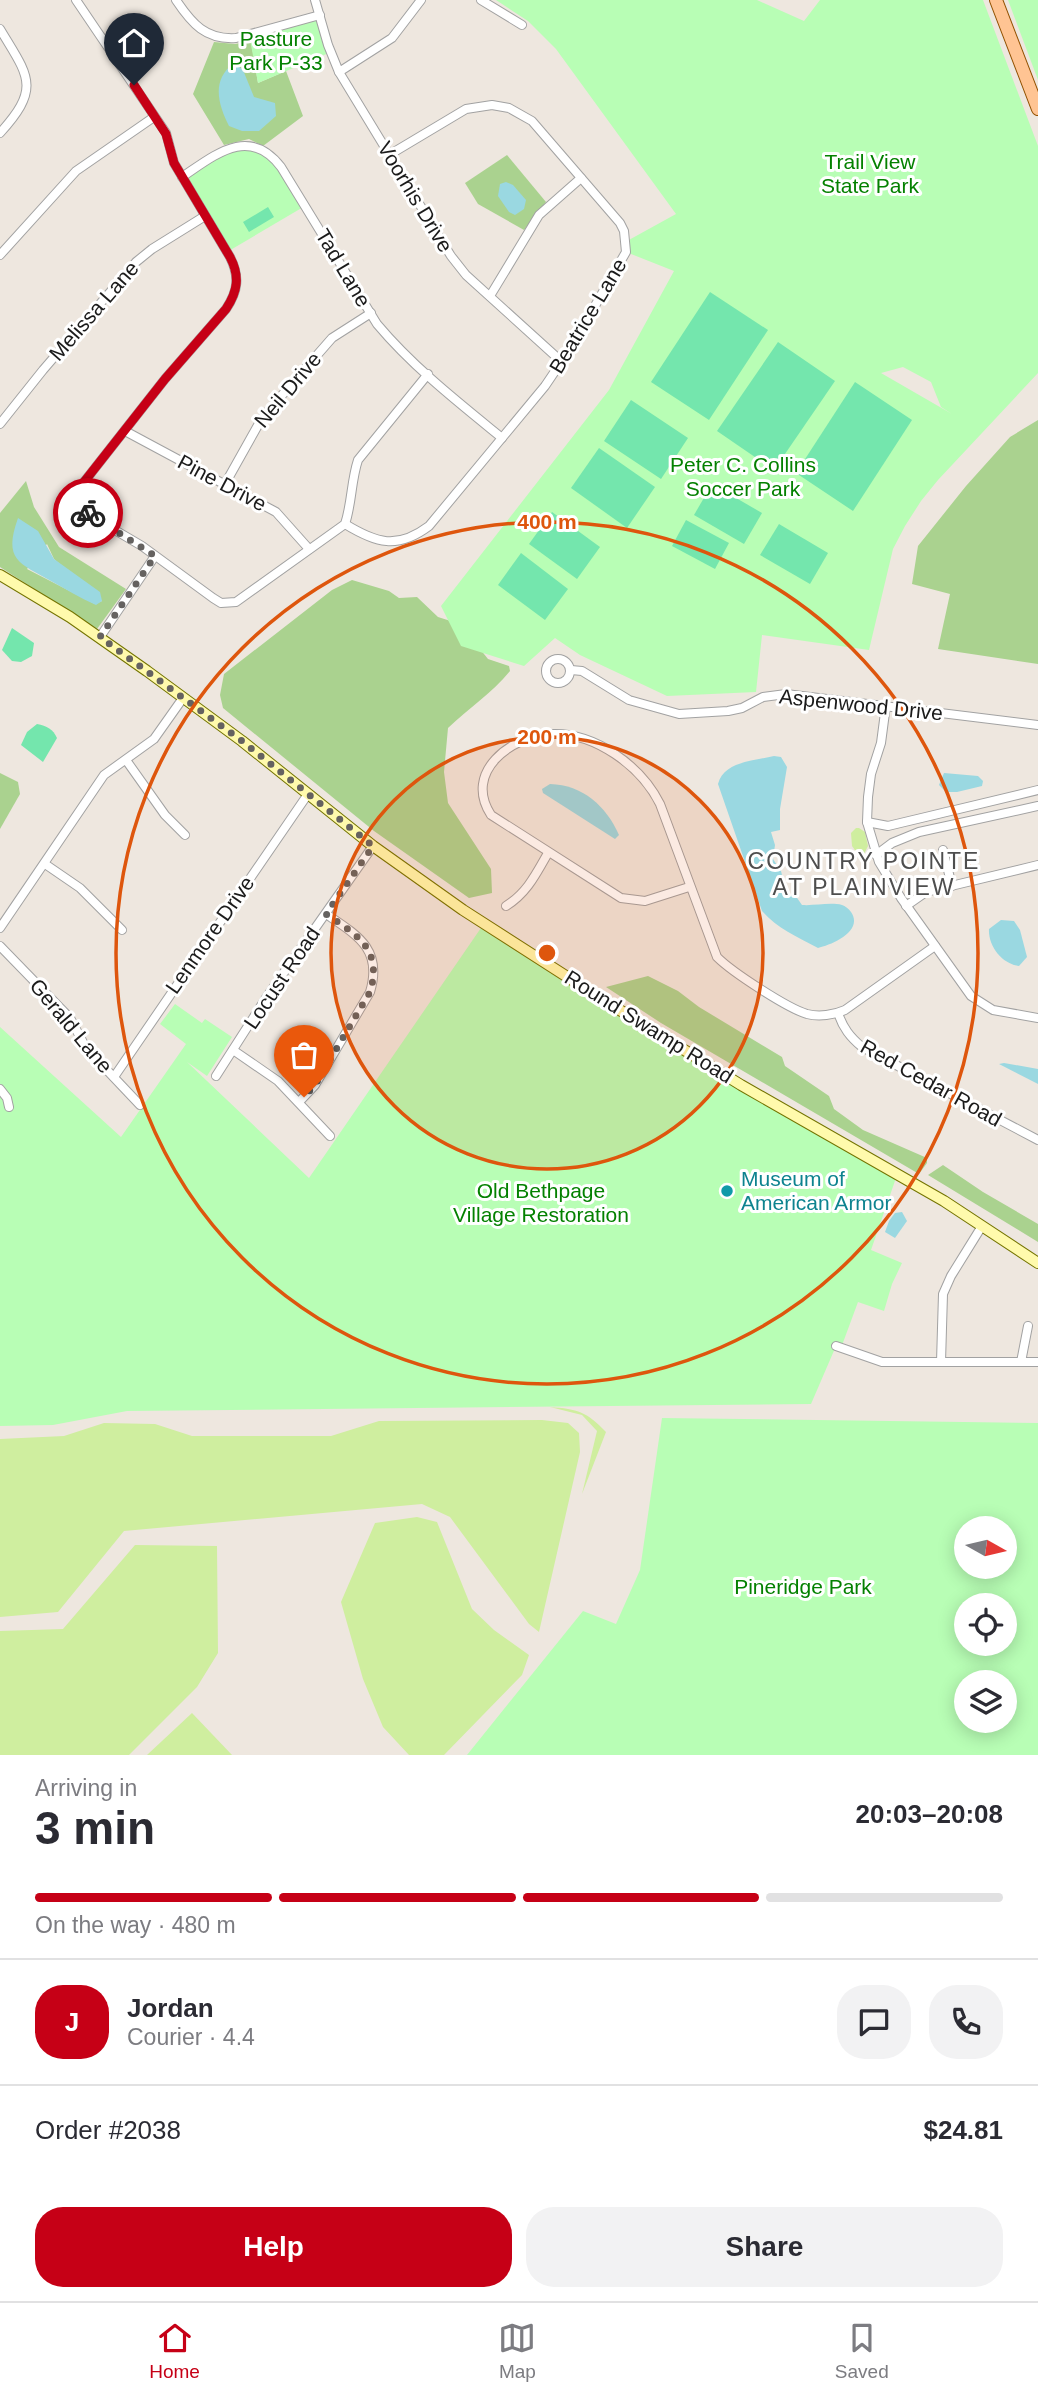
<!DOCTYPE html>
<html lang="en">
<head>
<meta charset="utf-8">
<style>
	body { margin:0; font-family:Helvetica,sans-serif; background:#f2f2f3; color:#2b2b33; height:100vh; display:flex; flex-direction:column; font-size:26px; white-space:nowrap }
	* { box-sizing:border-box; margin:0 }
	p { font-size:23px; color:#7c7c81 }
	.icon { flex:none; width:38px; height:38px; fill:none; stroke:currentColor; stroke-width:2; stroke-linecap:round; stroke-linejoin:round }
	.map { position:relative; height:1755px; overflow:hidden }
	.sheet { display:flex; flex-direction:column; background:#fff; flex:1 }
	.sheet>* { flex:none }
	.needle { width:46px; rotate:98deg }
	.fabs { position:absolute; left:954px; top:1516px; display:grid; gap:14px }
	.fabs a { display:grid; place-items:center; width:63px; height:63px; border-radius:50%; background:#fff; box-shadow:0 4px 18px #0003; font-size:35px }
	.pin { position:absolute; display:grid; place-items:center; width:60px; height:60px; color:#fff; margin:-72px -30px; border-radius:50% 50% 50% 0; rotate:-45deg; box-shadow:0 0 7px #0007 }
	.pin .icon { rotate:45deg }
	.courier { position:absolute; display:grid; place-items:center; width:70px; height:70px; margin:-35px; border:5px solid #c60016; border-radius:50%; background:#fff; color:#222; box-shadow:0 2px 9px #0007 }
	.overview em { font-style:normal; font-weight:700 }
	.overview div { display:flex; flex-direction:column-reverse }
	.overview { display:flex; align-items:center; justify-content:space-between; height:119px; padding:0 35px }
	h1 { font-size:46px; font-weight:700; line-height:52px }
	.bar { display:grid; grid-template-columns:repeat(4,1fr); gap:10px 7px; align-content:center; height:84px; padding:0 35px }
	.bar i { height:9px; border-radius:5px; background:#e1e1e2 }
	.bar .selected { background:#c60016 }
	.bar p { grid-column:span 4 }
	.line { display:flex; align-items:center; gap:18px; padding:0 35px; border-top:2px solid #e1e1e2 }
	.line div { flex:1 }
	.round { display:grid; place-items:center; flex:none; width:74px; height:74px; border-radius:28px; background:#f2f2f3 }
	.button { display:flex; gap:14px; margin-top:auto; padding:14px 35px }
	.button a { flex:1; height:80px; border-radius:28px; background:#c60016; color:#fff; font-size:28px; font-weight:700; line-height:80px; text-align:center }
	.button a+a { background:#f2f2f3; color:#2b2b33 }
	.tab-bar { display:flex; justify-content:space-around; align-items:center; height:98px; border-top:2px solid #e1e1e2; background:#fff; font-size:19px; color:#7c7c81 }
	.tab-bar a { display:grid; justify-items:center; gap:4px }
	.tab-bar .selected { color:#c60016 }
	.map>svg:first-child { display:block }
</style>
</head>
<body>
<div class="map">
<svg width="1038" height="1755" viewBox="0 0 1038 1755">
	<rect width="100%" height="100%" fill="#eee7df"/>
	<!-- grass -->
	<g fill="#cfee9f">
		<polygon points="856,828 859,828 865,832 868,846 864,854 857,853 852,846 851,833"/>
		<path d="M 550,1407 C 578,1409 587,1412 606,1432 L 582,1494 L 597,1431 L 582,1415 Z"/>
		<polygon points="542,1420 568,1423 579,1433 580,1452 539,1632 529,1624 450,1517 422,1504 124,1531 58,1612 0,1617 0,1439 64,1436 104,1423 155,1424 192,1436 331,1436 379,1421"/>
		<polygon points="417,1517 437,1522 472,1609 494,1630 529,1655 522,1675 444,1755 409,1755 383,1727 363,1679 341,1602 375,1523"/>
		<polygon points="135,1545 217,1546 218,1653 197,1687 129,1755 0,1755 0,1631 63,1629"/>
		<polygon points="192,1713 232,1755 147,1755"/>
	</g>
	<!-- forest -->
	<g fill="#aad28f" fill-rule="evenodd">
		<polygon points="251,41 258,83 286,71 303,116 263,146 249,139 224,145 193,94 214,42 235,44"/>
		<polygon points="507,155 546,202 524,230 478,204 465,183"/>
		<polygon points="1038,420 1038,664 938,649 950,594 912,584 918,546 966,486 1010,437"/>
		<path d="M 26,481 L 34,507 L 59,547 L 126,589 L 97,629 L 0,567 L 0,513 ZM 47,544 L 54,559 L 102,601 L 95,604 L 27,569 Z"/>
		<path d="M 352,580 L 389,591 L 399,598 L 417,597 L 438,617 L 460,624 L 488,659 L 509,666 L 510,671 C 492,693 469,708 448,728 L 444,772 L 448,803 L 491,869 L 492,893 L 469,898 L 374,831 L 223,708 L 220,695 L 224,674 L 332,590 Z"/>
		<polygon points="0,773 18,782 20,794 0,829"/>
		<polygon points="648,976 678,991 699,1007 782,1057 785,1066 829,1096 834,1109 863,1130 927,1158 927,1163 919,1174 661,1023 606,987"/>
		<polygon points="943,1165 983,1192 1038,1224 1038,1242 928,1175"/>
	</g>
	<!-- park -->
	<g fill="#b8feb5" fill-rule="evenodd">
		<path d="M 496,0 L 757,0 L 804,21 L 820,0 L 983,0 L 1038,146 L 1038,373 L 938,480 L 921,501 L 905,526 L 893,549 L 869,650 L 762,635 L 756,692 L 667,696 L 580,655 L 555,638 L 524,666 L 461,646 L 441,606 L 609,390 L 674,271 L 626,252 L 627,241 L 676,214 L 556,49 L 528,21 ZM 903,367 L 931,382 L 941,407 L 952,414 L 881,373 Z"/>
		<polygon points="1008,0 1038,0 1038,80"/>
		<polygon points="320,15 331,52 258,83 249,34"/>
		<polygon points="234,146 270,154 305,206 227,252 182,177"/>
		<polygon points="483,925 897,1175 871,1250 902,1263 892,1284 884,1311 858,1302 841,1348 836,1346 811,1404 127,1411 53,1425 0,1426 0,1027 121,1137 186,1044 160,1024 175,1004 202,1023 205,1019 232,1037 207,1076 187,1062 309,1178"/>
		<path d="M 662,1418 L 1038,1423 L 1038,1755 L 467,1755 L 583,1611 L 616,1624 L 640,1570 ZM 966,1528 L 1004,1528 L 1004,1566 L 966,1566 ZM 966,1605 L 1004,1605 L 1004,1643 L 966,1643 ZM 966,1682 L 1004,1682 L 1004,1720 L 966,1720 Z"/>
	</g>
	<!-- pitch -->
	<g fill="#74e6ad">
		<polygon points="268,207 274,217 249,232 243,222"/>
		<polygon points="710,292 768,330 709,420 651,382"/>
		<polygon points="778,342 835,381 774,470 717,431"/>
		<polygon points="855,382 912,420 853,511 796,473"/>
		<polygon points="631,400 688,438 661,479 604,441"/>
		<polygon points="599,448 655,487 627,528 571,488"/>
		<polygon points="712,484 762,513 744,544 694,515"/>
		<polygon points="552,512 600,547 577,579 529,544"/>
		<polygon points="686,520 729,543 715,569 672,546"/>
		<polygon points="779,524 828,553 810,584 760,555"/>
		<polygon points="521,553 568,589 545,620 498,585"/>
		<polygon points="12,628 34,643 32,656 21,662 12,661 2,650"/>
		<path d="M 37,724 C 47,726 53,729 57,738 L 43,762 L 21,745 L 27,732 Z"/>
	</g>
	<!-- water -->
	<g fill="#9ad8e1">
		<path d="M 234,63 L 243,70 L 254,97 L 275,103 L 276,116 L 259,131 L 242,131 L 229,126 C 218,104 211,80 234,63 Z"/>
		<polygon points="506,182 513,185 526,200 524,209 515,215 509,212 498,196 500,184"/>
		<path d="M 18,518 L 38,531 L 54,559 L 100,592 L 102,601 L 96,605 C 80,598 66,589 51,581 C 19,563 3,560 18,518 Z"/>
		<path d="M 774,756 L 781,757 L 787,767 L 780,809 L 780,830 L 771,832 L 775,845 L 773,859 L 781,871 L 787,896 L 795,895 L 802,905 C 814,906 830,902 842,905 C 845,906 849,909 851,912 C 864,931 832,945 818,948 C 796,936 778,929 762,911 L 718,784 C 724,761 754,761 774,756 Z"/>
		<polygon points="944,773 978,776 983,781 982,786 957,792 946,792 939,785"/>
		<path d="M 550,784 C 583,785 606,806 619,835 L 615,839 L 543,793 L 542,789 Z"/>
		<path d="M 1001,920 L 1014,921 L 1020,930 L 1027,957 L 1019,966 C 1002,964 988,946 989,929 Z"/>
		<polygon points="1004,1063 1038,1069 1038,1084 999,1064"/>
		<polygon points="902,1212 907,1221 895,1238 885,1232 889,1221 895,1213"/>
	</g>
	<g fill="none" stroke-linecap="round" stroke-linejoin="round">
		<!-- minor casing -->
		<g stroke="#a2a2a2" stroke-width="10">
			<g id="minor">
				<path d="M 76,0 L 166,133 L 174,163 L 230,257 C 240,277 238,291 226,309 L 165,379 L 84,482 L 80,499 L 83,507 L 91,516 L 142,546 L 213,598 L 221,603 L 236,602 L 345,524 C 352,503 351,481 358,460 L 428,374"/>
				<path d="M 176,0 C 192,24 206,40 236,38 L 320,15"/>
				<polyline points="315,0 328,45 339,72 451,256 466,275 562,362"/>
				<polyline points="481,0 522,25"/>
				<path d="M 0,29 C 28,76 42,87 0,133"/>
				<polyline points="339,72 392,38 421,0"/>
				<path d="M 182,177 C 215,155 249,125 281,167 L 377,324 C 413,367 459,403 502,438"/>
				<polyline points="0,255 76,171 154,117"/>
				<polyline points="490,296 539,215 581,178"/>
				<polyline points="0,424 43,370 136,262 152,249 205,216"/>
				<polyline points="125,431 276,512 309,549"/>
				<polyline points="225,484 262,418 332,338 371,313"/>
				<path d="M 345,524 C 376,543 397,550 429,526 L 545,386 L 570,349 L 626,252 L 624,231 L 620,223 L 532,121 L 509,108 L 492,105 L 466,109 L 389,155"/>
				<polyline points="100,637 155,556"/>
				<circle cx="558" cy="671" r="12"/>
				<polyline points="571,670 582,671 629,700 679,714 728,711 742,708 763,697 786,694 1038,725"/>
				<polyline points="886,705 881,743 871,774 868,797 867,822 879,862 901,898 971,996 993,1010 1038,1018"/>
				<polyline points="126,760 165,815 185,835"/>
				<polyline points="867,822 888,826 1038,790"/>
				<polyline points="943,850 952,886"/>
				<polyline points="876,855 892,843 919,832 1038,806"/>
				<polyline points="45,864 80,888 122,930"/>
				<path d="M 689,887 L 645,901 L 621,898 L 491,815 C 463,772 511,736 551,734 C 595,732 641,766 660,804 L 717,957 C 732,972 787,1008 807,1014 C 819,1017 834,1015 845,1010 L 935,946"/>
				<path d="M 506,906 C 527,893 536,874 548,853"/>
				<polyline points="906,906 926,892 1038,865"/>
				<polyline points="0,928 104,775 154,739 183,698"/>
				<polyline points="0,946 70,1018 86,1048 140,1105"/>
				<path d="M 838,1013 C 843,1028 850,1037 862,1047 L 1038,1140"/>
				<polyline points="233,1050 278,1081 330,1136"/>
				<polyline points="216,1076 266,998 373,846"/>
				<polyline points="114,1077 308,794"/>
				<polyline points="0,1089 7,1098 9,1107"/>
				<path d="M 299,1102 L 315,1085 L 370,992 C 383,949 357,935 326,914"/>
				<polyline points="836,1346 882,1362 1038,1362"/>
				<polyline points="941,1362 943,1294 951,1276 982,1226"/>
				<polyline points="1021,1362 1028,1326"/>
			</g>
		</g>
		<!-- secondary casing -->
		<g stroke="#747400" stroke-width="12">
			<polyline id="secondary" points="0,575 70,617 147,671 242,741 373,846 463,910 597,996 741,1085 944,1201 1038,1263"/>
		</g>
		<!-- primary casing -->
		<g stroke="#925100" stroke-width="14">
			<polyline id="primary" points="996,0 1038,109"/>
		</g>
		<!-- minor -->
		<use href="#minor" stroke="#fff" stroke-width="8"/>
		<!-- secondary -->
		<use href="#secondary" stroke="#fffaac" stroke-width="10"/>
		<!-- primary -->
		<use href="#primary" stroke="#ffc493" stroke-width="12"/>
	</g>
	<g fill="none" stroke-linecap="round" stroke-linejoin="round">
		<!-- done -->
		<path stroke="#656260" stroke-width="7" stroke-dasharray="0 12.6" d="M 88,513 L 155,556 L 100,637 L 242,741 L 373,846 L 326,914 C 357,935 383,949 370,992 L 315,1085 L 304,1097"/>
		<!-- route -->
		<path stroke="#c60016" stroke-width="9" d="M 88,513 C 79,503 79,495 84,482 L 165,379 L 226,309 C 238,291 240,276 230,257 L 174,163 L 166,134 L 134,85"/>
	</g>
	<!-- distance rings -->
	<circle cx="547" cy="953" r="216" fill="#de560d" fill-opacity=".12"/>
	<g fill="none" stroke="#de560d" stroke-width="3.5">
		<circle cx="547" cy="953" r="216"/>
		<circle cx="547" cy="953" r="431"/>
	</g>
	<!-- markers -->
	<circle fill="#0f9aa8" stroke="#fff" stroke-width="2.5" cx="727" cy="1191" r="7"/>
	<g text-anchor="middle" stroke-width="6" stroke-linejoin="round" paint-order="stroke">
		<!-- park labels -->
		<g font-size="21" fill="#048101" stroke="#fff">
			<text x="276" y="46">Pasture<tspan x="276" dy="24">Park P-33</tspan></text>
			<text x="870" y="169">Trail View<tspan x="870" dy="24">State Park</tspan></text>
			<text x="743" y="472">Peter C. Collins<tspan x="743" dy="24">Soccer Park</tspan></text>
			<text x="541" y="1198">Old Bethpage<tspan x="541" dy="24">Village Restoration</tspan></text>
			<text x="803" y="1594">Pineridge Park</text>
		</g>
		<!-- street labels -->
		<g font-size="21" fill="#1b1b1b" stroke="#fff">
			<text transform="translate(415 197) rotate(59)" y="7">Voorhis Drive</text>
			<text transform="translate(343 268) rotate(59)" y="7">Tad Lane</text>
			<text transform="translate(94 311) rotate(-49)" y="7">Melissa Lane</text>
			<text transform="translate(588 316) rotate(-59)" y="7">Beatrice Lane</text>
			<text transform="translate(288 390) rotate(-50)" y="7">Neil Drive</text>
			<text transform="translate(222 483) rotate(28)" y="7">Pine Drive</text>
			<text transform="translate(861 705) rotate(6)" y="7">Aspenwood Drive</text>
			<text transform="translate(210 935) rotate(-55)" y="7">Lenmore Drive</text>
			<text transform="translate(282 978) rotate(-56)" y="7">Locust Road</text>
			<text transform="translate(71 1026) rotate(50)" y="7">Gerald Lane</text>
			<text transform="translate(649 1027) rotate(32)" y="7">Round Swamp Road</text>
			<text transform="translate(931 1083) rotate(29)" y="7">Red Cedar Road</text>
		</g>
		<!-- culture labels -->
		<g font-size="21" fill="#0d838f" stroke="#fff" text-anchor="start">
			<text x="741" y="1186">Museum of<tspan x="741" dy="24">American Armor</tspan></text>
		</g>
		<!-- neighbourhood labels -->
		<g font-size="23" letter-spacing="2" fill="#4e4e4e" stroke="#fff">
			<text x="864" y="869">COUNTRY POINTE<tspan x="864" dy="26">AT PLAINVIEW</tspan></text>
		</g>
	</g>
	<circle cx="547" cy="953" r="10" fill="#de560d" stroke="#fff" stroke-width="3.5"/>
	<g font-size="21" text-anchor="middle" font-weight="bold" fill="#de560d" stroke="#fff" stroke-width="6" stroke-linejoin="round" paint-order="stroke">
		<text x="547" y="529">400 m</text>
		<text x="547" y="744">200 m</text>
	</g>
</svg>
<div class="fabs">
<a><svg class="needle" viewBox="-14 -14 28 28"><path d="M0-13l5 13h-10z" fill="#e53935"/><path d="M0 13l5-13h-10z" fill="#7c7c81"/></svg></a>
<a><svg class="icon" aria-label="locate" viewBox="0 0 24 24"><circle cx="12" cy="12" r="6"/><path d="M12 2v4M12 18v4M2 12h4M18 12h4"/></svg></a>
<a><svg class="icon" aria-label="layers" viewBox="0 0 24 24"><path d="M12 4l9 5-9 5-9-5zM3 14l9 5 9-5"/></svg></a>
</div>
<div class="pin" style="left:304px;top:1097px;background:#ea580c"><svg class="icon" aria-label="bag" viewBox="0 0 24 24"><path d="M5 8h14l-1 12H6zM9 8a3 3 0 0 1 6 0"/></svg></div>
<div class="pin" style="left:134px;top:85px;background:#1f2937"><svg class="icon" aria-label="home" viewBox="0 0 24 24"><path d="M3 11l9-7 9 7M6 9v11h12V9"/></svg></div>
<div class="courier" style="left:88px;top:513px"><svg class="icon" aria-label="bike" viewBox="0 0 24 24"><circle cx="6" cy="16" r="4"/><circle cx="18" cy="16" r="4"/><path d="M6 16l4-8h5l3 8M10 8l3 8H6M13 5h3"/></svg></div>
</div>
<section class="sheet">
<div class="overview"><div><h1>3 min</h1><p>Arriving in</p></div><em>20:03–20:08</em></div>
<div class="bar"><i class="selected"></i><i class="selected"></i><i class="selected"></i><i></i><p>On the way · 480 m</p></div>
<div class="line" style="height:126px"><b class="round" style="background:#c60016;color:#fff">J</b><div><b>Jordan</b><p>Courier · 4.4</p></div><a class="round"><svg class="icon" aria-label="chat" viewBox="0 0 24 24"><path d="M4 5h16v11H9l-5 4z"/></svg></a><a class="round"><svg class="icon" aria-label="phone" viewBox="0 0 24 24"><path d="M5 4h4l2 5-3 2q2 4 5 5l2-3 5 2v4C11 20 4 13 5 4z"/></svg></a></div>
<div class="line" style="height:91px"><div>Order #2038</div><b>$24.81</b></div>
<div class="button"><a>Help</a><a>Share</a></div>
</section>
<nav class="tab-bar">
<a class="selected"><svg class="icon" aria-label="home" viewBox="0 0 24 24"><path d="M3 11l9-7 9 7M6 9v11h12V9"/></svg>Home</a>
<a><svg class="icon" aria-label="map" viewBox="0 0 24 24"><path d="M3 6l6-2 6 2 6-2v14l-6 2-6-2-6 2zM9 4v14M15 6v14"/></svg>Map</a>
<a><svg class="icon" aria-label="saved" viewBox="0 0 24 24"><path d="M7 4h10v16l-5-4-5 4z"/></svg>Saved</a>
</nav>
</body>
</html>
